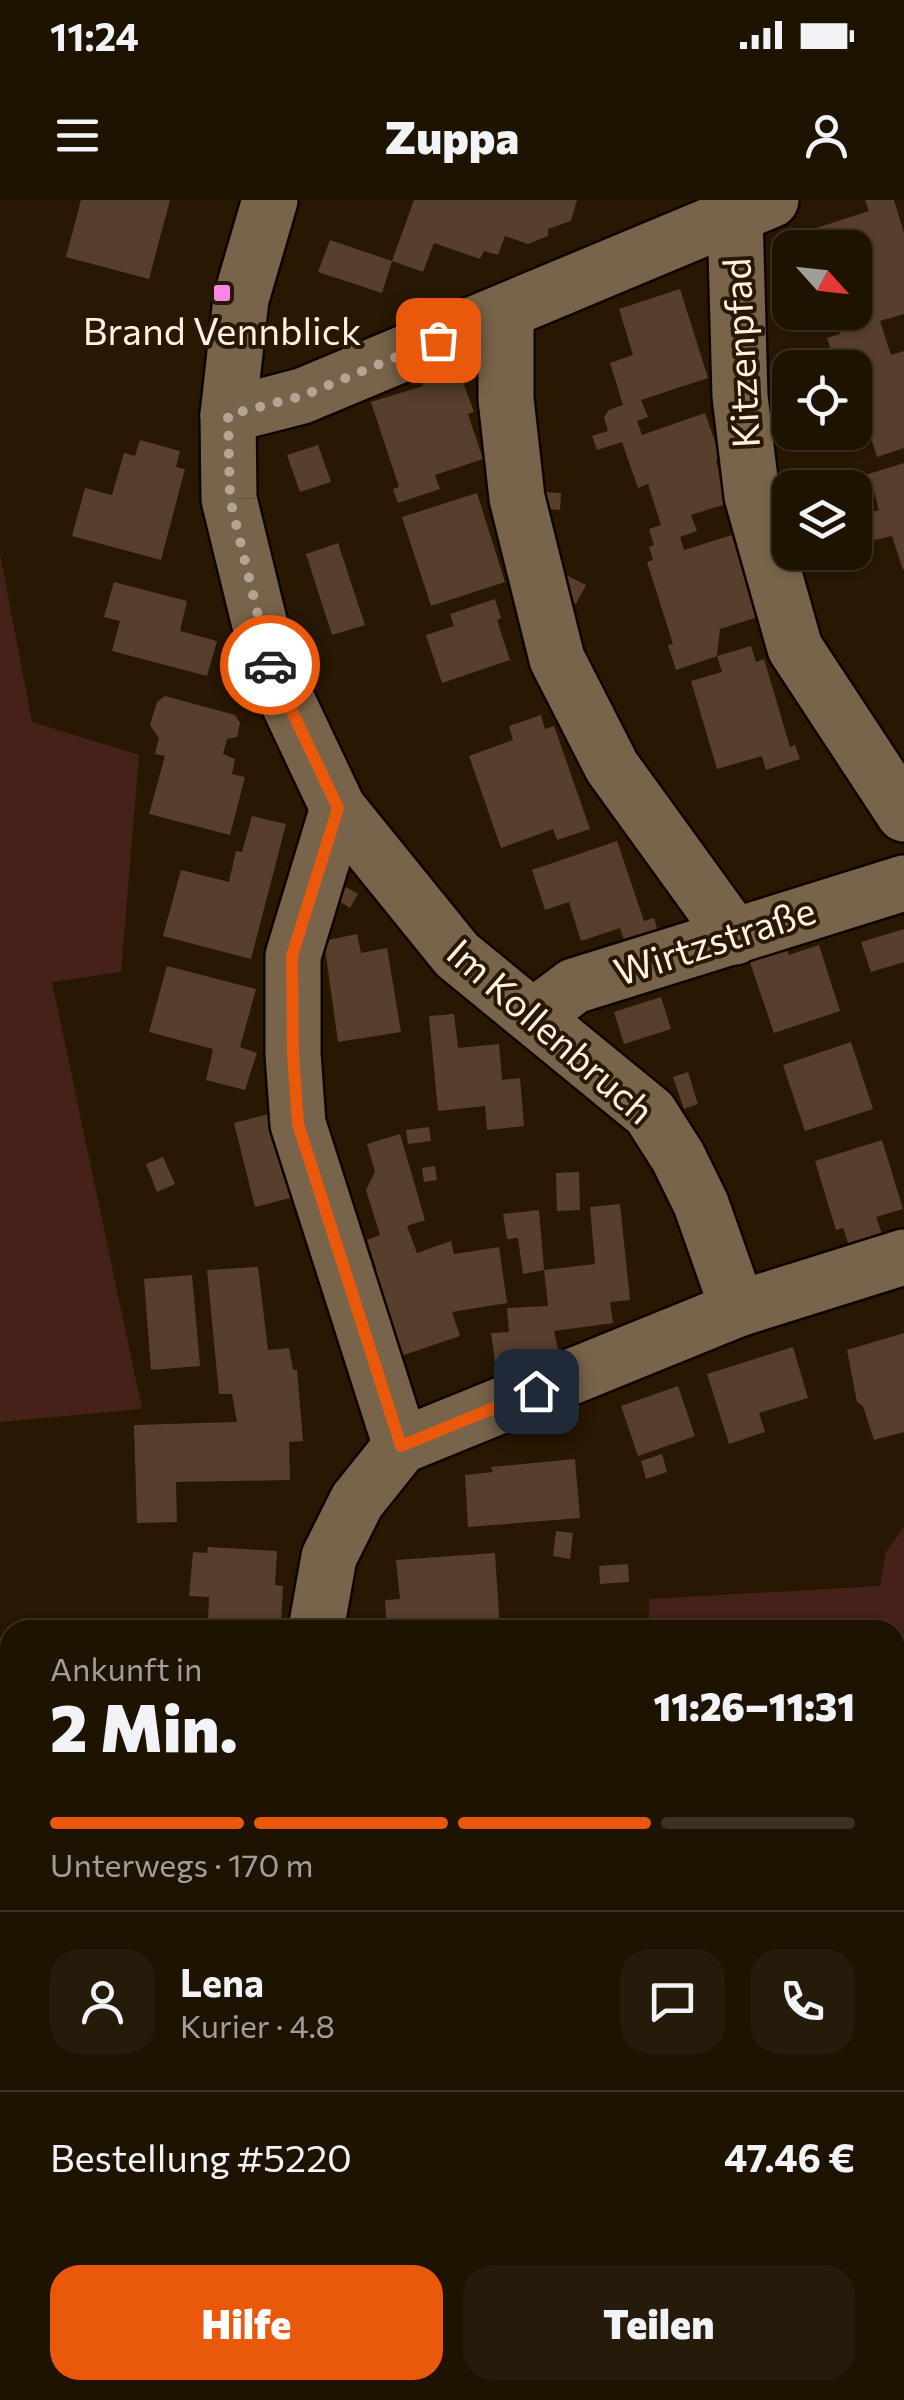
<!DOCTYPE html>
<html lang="de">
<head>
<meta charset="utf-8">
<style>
	body { margin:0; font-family:Commissioner,sans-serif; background:#261b0b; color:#f1f3f6; height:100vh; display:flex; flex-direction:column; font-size:38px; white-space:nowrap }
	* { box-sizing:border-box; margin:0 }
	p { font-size:32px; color:#a19e99 }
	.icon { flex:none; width:55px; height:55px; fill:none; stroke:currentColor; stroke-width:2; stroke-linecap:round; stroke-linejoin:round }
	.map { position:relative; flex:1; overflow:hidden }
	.side { position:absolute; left:0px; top:1420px; width:905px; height:780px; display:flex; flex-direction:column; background:#1e1201; border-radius:30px 30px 0 0; box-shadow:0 2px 8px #0004,0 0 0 2px #3c3223 }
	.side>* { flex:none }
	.needle { width:65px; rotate:117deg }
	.controls { position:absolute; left:772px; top:30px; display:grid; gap:20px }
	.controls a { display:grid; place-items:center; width:100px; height:100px; border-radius:20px; background:#1e1201; box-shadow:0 2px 8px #0004,0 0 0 2px #3c3223; font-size:50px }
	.pin { position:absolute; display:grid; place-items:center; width:85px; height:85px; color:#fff; margin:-42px; border-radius:20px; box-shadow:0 5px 15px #0006 }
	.courier { position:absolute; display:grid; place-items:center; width:100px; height:100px; margin:-50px; border:8px solid #ea580c; border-radius:50%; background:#fff; color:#222; box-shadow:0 2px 12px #0007 }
	.head em { font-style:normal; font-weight:800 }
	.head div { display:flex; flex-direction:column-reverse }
	.head { display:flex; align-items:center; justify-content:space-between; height:170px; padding:0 50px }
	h1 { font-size:65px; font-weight:800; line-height:75px }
	.bar { display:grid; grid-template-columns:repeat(4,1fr); gap:15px 10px; align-content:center; height:120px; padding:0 50px }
	.bar i { height:12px; border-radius:8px; background:#3c3223 }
	.bar .active { background:#ea580c }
	.bar p { grid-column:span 4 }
	.line { display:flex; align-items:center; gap:25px; padding:0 50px; border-top:2px solid #3c3223 }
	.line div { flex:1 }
	.round { display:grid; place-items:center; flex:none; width:105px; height:105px; border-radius:30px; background:#261b0b }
	.cta { display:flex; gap:20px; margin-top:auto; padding:20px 50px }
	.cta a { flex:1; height:115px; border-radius:30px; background:#ea580c; color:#fff; font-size:40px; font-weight:800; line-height:115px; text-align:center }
	.cta a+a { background:#261b0b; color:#f1f3f6 }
	.status { display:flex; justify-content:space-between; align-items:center; height:70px; padding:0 50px; background:#1e1201; direction:ltr }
	.status svg { height:28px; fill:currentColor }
	header { display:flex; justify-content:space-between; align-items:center; height:130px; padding:0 50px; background:#1e1201; font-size:45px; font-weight:800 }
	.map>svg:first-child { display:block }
</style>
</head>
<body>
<div class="status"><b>11:24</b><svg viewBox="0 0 49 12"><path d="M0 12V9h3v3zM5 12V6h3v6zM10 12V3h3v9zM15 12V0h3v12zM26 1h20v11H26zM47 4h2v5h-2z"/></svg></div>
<header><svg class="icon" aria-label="menu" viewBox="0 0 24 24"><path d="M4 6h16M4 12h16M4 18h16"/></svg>Zuppa<svg class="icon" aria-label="person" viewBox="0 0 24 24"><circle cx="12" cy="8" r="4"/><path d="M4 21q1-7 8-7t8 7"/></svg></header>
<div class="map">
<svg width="904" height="2200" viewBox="0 0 904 2200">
	<rect width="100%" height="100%" fill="#281801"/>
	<!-- green -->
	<g fill="#462119">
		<polygon points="0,354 32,522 139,555 121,772 52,782 142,1209 0,1222"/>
		<polygon points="904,1327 904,1579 895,1581 895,1430 649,1430 649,1399 880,1386 886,1352"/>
	</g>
	<!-- building -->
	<g fill="#583e2d">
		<polygon points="81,0 170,0 149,79 66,57"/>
		<polygon points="414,0 577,0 571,21 548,29 548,36 528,44 505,36 498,55 484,51 480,59 434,43 423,72 392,61"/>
		<polygon points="865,0 894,0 904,33 904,114 880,121 891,155 904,151 904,248 877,257 863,212 858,214 855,205 855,168 827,168 823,158 833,155 827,138 840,134 833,112 855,112 855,48 812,48 807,31 869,11"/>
		<polygon points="330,40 392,61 382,93 318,72"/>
		<polygon points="680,89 708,178 641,200 648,217 637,221 642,235 705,213 721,259 716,261 729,303 691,315 697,331 680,337 684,350 732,335 758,417 720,429 717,456 676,470 668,445 673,444 647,362 653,360 649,347 654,345 649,329 661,325 648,284 638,288 622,242 597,250 592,236 608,231 604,217 609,210 623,205 610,163 633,155 619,109"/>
		<polygon points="453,155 474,212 468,214 483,259 435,275 440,289 398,303 393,289 399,287 371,202 423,186 417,169"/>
		<polygon points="140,240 180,251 176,267 185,269 161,360 72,336 85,288 112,295 124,253 135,256"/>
		<polygon points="318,245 331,282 300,292 287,255"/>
		<polygon points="904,263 904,369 903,370 892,336 870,341 862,315 879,310 874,291 864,293 859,277"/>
		<polygon points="540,292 561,293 560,310 539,308"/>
		<polygon points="477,293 505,382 431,406 402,317"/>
		<polygon points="338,343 365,425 332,435 306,354"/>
		<polygon points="566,375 586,385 576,404 556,394"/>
		<polygon points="114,382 187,401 180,431 217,441 207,476 112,451 120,421 104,417"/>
		<polygon points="495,399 501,418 497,420 510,460 442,483 426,435 454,426 450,414"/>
		<polygon points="751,446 756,462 764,459 790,547 795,545 800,559 766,570 762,556 717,569 691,481 722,472 717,456"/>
		<polygon points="165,496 235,515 240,523 237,537 227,539 223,554 235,559 232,574 245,577 230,635 149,614 165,556 155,554 159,538 150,525 157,502"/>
		<polygon points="541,515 545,529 554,526 590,629 557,640 553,629 501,648 469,556 513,540 509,526"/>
		<polygon points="252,616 286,624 251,759 163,736 181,670 229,682 236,651 242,652"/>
		<polygon points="617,641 644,721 654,718 659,736 626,747 620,728 581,741 569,702 545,710 532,670"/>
		<polygon points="344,686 358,694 350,708 336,699"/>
		<polygon points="904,729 904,762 871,772 861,742"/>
		<polygon points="357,734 361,753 387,748 401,832 338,842 324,741"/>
		<polygon points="783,738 789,755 819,745 840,811 774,833 746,751"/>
		<polygon points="167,766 256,789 240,847 257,853 245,890 206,880 213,849 149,832"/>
		<polygon points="661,797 671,829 624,844 614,812"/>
		<polygon points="454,814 458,848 499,844 502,880 520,878 524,926 487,930 485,906 438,911 429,816"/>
		<polygon points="851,842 873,909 805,931 783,865"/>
		<polygon points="688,872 698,904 684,909 673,877"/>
		<polygon points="273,913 294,997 255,1007 234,923"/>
		<polygon points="429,927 431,941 408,944 406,930"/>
		<polygon points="400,934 425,1020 407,1026 417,1053 451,1041 454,1054 499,1047 507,1103 452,1112 460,1136 398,1157 372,1069 376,1068 367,1040 380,1035 366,990 375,972 367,944"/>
		<polygon points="882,940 903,1009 876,1017 882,1034 849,1046 843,1028 836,1030 815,961"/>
		<polygon points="163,957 175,984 157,992 146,964"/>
		<polygon points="435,966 437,980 424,982 422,968"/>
		<polygon points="579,972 580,1010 557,1011 556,973"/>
		<polygon points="620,1004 630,1100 610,1102 613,1123 554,1131 558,1150 496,1168 491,1133 509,1132 507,1108 548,1106 544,1070 595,1064 590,1007"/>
		<polygon points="539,1010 544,1070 523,1074 518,1038 507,1039 503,1014"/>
		<polygon points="258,1067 268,1150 289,1148 293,1170 297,1170 303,1241 289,1242 290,1280 176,1282 177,1322 137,1323 134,1225 237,1222 232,1194 219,1194 207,1070"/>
		<polygon points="192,1075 200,1166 151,1170 144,1079"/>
		<polygon points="904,1133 904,1232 874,1240 863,1206 857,1202 847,1150"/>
		<polygon points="793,1147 808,1198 759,1213 765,1232 729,1244 707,1174"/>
		<polygon points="678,1186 695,1236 638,1256 621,1206"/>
		<polygon points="662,1254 667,1272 646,1279 641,1261"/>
		<polygon points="575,1259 580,1318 468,1327 465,1275 493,1272 491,1267"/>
		<polygon points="556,1331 573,1333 570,1359 553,1356"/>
		<polygon points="208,1347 277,1351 275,1385 283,1386 281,1423 275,1422 275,1430 217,1430 217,1421 208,1419 209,1397 189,1396 193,1352 207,1353"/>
		<polygon points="495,1353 500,1430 387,1430 385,1400 400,1399 396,1360"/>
		<polygon points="628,1364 629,1382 600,1384 599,1366"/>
		<polygon points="904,1590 904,1604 897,1605 895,1593"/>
		<polygon points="902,1649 904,1677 895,1679 895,1651"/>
		<polygon points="904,1843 904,1944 895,1946 895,1845"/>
		<polygon points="0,1902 10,1934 10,1938 0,1941"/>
		<polygon points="895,2042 904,2063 904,2200 896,2200 893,2190"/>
		<polygon points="100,2190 157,2190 158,2194 175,2193 176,2200 102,2200"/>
		<polygon points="259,2190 326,2190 327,2200 260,2200"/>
		<polygon points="432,2190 501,2190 502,2200 432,2200"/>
		<polygon points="586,2190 645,2190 645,2191 617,2200 589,2200"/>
		<polygon points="684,2190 700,2190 704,2200 657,2200"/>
	</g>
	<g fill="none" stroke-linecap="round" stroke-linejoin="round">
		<!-- minor casing -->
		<g stroke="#100400" stroke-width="60">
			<g id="minor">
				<polyline points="270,0 241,99 228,215 229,299 269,462 338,608 457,755 650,913 678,957 701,1004 738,1109"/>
				<polyline points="735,14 740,196 752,296 795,448 904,614"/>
				<polyline points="506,112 506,199 517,298 557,459 612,567 735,737"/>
				<polyline points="228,215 302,196 771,0"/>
				<polyline points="338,608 293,756 293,854 298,924 401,1246"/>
				<polyline points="534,816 574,786 904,683"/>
				<polyline points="316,1430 329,1357 357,1301 401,1246 738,1109 904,1057"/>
				<polyline points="0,1809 10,1819"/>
				<polyline points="895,1989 904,1986"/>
				<polyline points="207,2190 207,2200"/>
				<polyline points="526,2190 528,2200"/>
				<polyline points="380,2200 380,2190"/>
			</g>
		</g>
		<!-- minor -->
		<use href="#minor" stroke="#78644a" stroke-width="55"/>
	</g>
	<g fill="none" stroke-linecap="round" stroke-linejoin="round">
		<!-- done -->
		<polyline stroke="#b2a594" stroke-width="10" stroke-dasharray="0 18" points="270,465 230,299 228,215 302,196 438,140"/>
		<!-- route -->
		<polyline stroke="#ea580c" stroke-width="12" points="270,465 338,608 292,756 293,854 298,924 401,1246 536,1191"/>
	</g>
	<!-- markers -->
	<rect fill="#fa87e6" stroke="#281801" stroke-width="4" x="212" y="83" width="20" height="20" rx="5"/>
	<g text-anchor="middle" stroke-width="8" stroke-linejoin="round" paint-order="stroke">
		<!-- poi labels -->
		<g font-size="38" fill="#fcf1e3" stroke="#281801">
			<text x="222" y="145">Brand Vennblick</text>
		</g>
		<!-- street labels -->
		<g font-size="38" fill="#fcf1e3" stroke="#281801">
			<text transform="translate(742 153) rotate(-93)" y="13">Kitzenpfad</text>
			<text transform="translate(715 742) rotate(-18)" y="13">Wirtzstraße</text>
			<text transform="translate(550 832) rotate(41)" y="13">Im Kollenbruch</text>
		</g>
	</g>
</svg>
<div class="controls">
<a><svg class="needle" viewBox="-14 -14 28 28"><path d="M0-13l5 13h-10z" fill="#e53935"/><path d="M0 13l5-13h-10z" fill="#a19e99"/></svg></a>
<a><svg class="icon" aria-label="locate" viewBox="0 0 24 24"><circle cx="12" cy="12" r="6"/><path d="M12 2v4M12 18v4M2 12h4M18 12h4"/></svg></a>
<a><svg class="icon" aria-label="layers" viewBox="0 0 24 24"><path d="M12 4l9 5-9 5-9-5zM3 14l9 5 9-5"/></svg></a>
</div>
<div class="pin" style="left:438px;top:140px;background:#ea580c"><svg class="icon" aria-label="bag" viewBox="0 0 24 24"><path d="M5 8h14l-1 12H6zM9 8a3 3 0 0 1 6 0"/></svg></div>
<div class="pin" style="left:536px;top:1191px;background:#1f2937"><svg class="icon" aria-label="home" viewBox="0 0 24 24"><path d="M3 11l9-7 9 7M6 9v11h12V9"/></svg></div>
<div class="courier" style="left:270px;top:465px"><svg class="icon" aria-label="car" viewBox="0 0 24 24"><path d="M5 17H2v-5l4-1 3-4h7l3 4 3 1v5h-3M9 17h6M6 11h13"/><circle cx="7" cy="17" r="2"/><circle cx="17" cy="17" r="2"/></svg></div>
<section class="side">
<div class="head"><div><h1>2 Min.</h1><p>Ankunft in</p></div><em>11:26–11:31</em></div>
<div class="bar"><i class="active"></i><i class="active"></i><i class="active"></i><i></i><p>Unterwegs · 170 m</p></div>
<div class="line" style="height:180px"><a class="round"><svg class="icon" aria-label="person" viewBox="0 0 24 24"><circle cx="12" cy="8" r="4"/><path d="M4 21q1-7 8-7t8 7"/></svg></a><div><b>Lena</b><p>Kurier · 4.8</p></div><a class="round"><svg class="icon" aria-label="chat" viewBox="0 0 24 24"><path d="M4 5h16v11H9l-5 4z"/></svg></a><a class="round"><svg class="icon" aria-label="phone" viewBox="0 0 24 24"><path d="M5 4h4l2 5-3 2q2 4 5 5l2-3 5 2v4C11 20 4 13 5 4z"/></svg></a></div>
<div class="line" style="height:130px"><div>Bestellung #5220</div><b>47.46 €</b></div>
<div class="cta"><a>Hilfe</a><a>Teilen</a></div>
</section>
</div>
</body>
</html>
